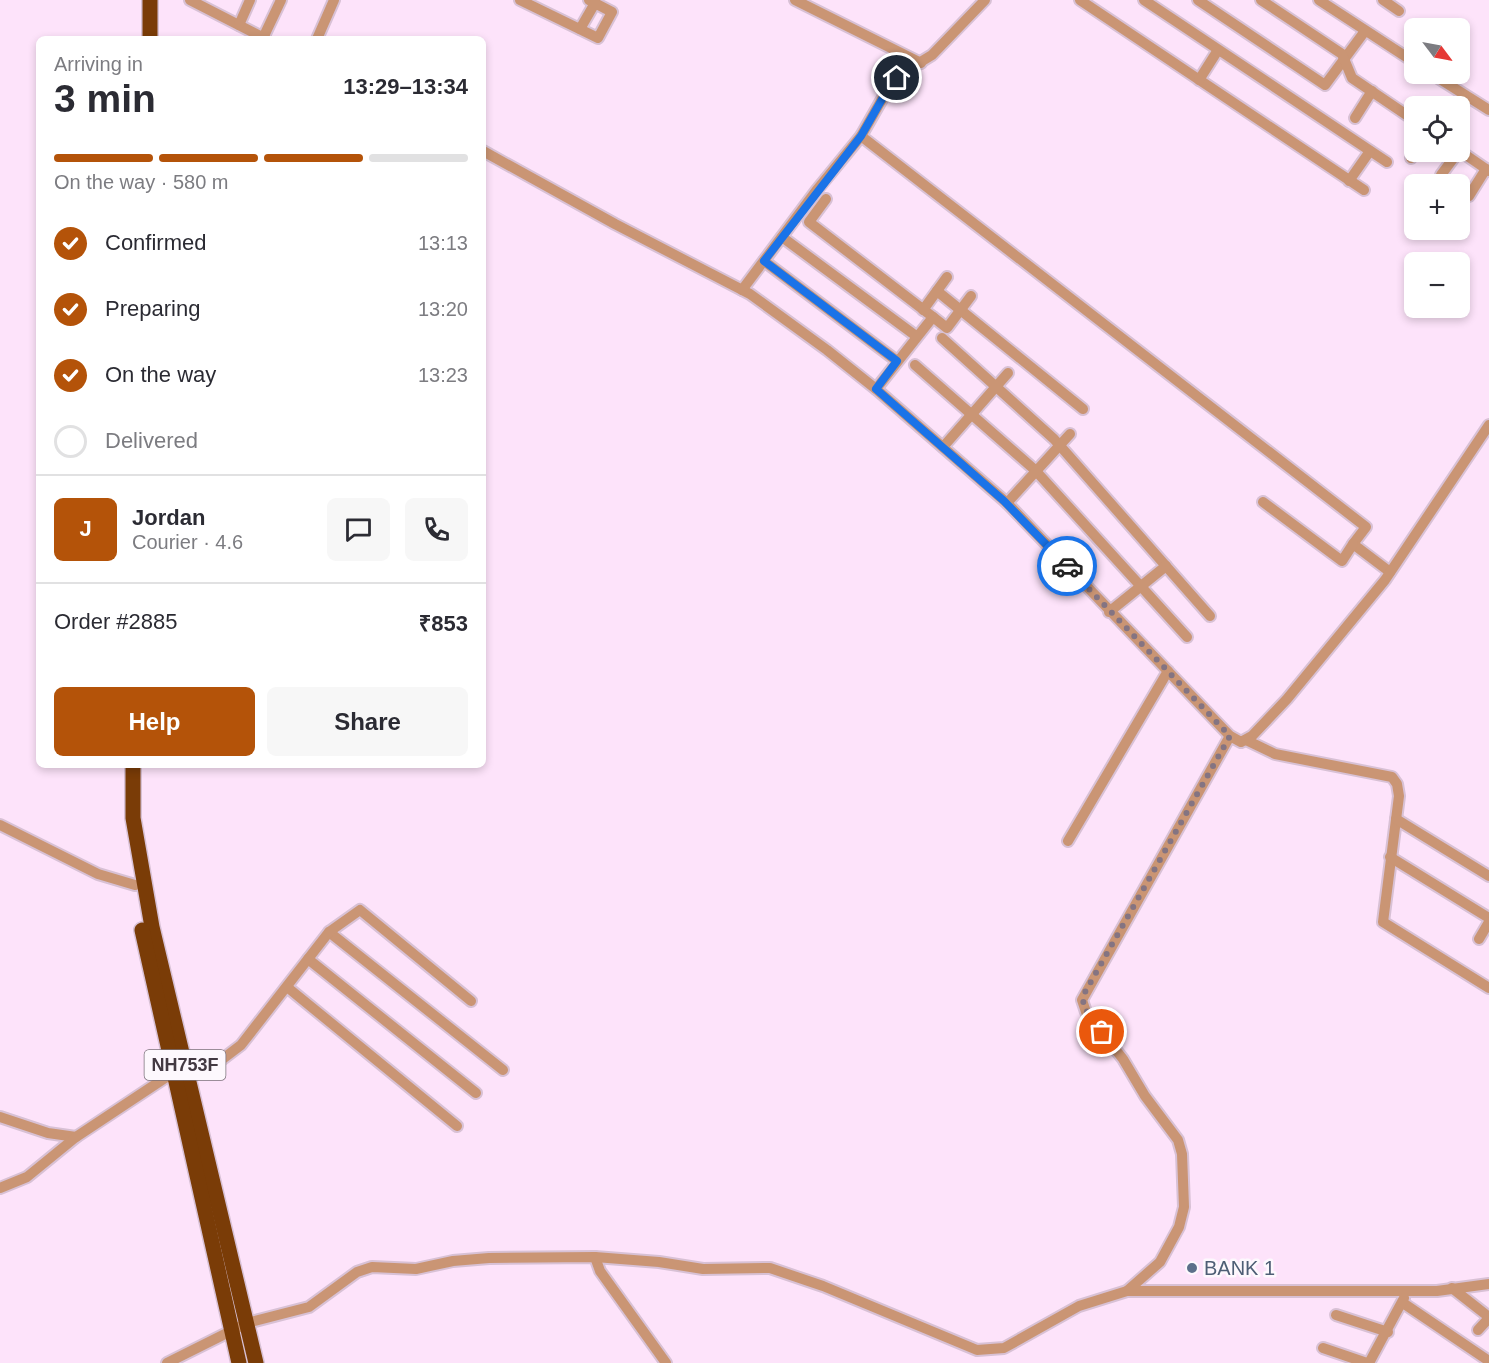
<!DOCTYPE html>
<html lang="en">
<head>
<meta charset="utf-8">
<style>
	body { margin:0; font-family:Arial,sans-serif; background:#f7f7f7; color:#2b2b33; height:100vh; display:flex; flex-direction:column; font-size:22px; white-space:nowrap }
	* { box-sizing:border-box; margin:0 }
	p { font-size:20px; color:#7c7c81 }
	.icon { flex:none; width:33px; height:33px; fill:none; stroke:currentColor; stroke-width:2; stroke-linecap:round; stroke-linejoin:round }
	.map { position:relative; flex:1; overflow:hidden }
	.details { position:absolute; left:36px; top:36px; width:450px; height:732px; display:flex; flex-direction:column; background:#fff; border-radius:9px; box-shadow:0 3px 9px #0003 }
	.details>* { flex:none }
	.needle { width:39px; rotate:122deg }
	.fabs { position:absolute; left:1404px; top:18px; display:grid; gap:12px }
	.fabs a { display:grid; place-items:center; width:66px; height:66px; border-radius:9px; background:#fff; box-shadow:0 3px 9px #0003; font-size:30px }
	.pin { position:absolute; display:grid; place-items:center; width:51px; height:51px; color:#fff; margin:-26px; border:3px solid #fff; border-radius:50%; box-shadow:0 2px 6px #0007 }
	.courier { position:absolute; display:grid; place-items:center; width:60px; height:60px; margin:-30px; border:4px solid #1a73e8; border-radius:50%; background:#fff; color:#222; box-shadow:0 2px 8px #0007 }
	.headline em { font-style:normal; font-weight:600 }
	.headline div { display:flex; flex-direction:column-reverse }
	.headline { display:flex; align-items:center; justify-content:space-between; height:102px; padding:0 18px }
	h1 { font-size:39px; font-weight:600; line-height:45px }
	.bar { display:grid; grid-template-columns:repeat(4,1fr); gap:9px 6px; align-content:center; height:72px; padding:0 18px }
	.bar i { height:8px; border-radius:4px; background:#e1e1e2 }
	.bar .selected { background:#b45309 }
	.bar p { grid-column:span 4 }
	.line { display:flex; align-items:center; gap:15px; padding:0 18px; border-top:2px solid #e1e1e2 }
	.line div { flex:1 }
	.round { display:grid; place-items:center; flex:none; width:63px; height:63px; border-radius:9px; background:#f7f7f7 }
	ol { padding:0 18px; list-style:none }
	li { display:flex; align-items:center; gap:18px; height:66px }
	li p { margin-inline-start:auto }
	li .icon { padding:6px; border-radius:50%; background:#b45309; color:#fff; stroke-width:4 }
	li:last-child { color:#7c7c81 }
	li i { width:33px; height:33px; border:3px solid #e1e1e2; border-radius:50% }
	.primary-button { display:flex; gap:12px; margin-top:auto; padding:12px 18px }
	.primary-button a { flex:1; height:69px; border-radius:9px; background:#b45309; color:#fff; font-size:24px; font-weight:600; line-height:69px; text-align:center }
	.primary-button a+a { background:#f7f7f7; color:#2b2b33 }
	.map>svg:first-child { display:block }
</style>
</head>
<body>
<div class="map">
<svg width="1489" height="1363" viewBox="0 0 1489 1363">
	<rect width="100%" height="100%" fill="#fde3fa"/>
	<g fill="none" stroke-linecap="round" stroke-linejoin="round">
		<!-- minor casing -->
		<g stroke="#d8c1d5" stroke-width="14">
			<g id="minor">
				<polyline points="190,0 266,39"/>
				<polyline points="520,0 598,38 612,12 589,0"/>
				<polyline points="795,0 921,63"/>
				<polyline points="1080,0 1364,190"/>
				<polyline points="1144,0 1387,162"/>
				<polyline points="1198,0 1325,85 1365,31"/>
				<polyline points="1261,0 1342,54 1352,78 1414,120"/>
				<polyline points="1319,0 1414,62"/>
				<polyline points="1383,0 1399,11"/>
				<polyline points="239,25 250,0"/>
				<polyline points="580,29 595,3"/>
				<polyline points="263,38 281,0"/>
				<polyline points="317,39 334,0"/>
				<polyline points="1432,74 1489,110"/>
				<polyline points="1199,80 1218,50"/>
				<polyline points="1355,118 1372,91"/>
				<polyline points="861,136 1366,527 1353,544 1390,572"/>
				<polyline points="483,151 615,224 750,294 827,350 876,389 1007,503 1230,736 1241,742 1252,736 1287,699 1385,580 1489,425"/>
				<polyline points="1460,151 1489,171"/>
				<polyline points="1411,158 1415,152"/>
				<polyline points="1441,175 1458,152"/>
				<polyline points="1349,181 1370,151"/>
				<polyline points="1469,196 1486,169"/>
				<polyline points="826,199 809,222 933,317 876,389"/>
				<polyline points="782,237 916,336"/>
				<polyline points="764,261 897,361"/>
				<polyline points="742,290 816,191 861,136 889,87 904,72 932,55 985,0"/>
				<polyline points="937,291 1083,409"/>
				<polyline points="923,310 947,277"/>
				<polyline points="933,317 947,328 971,296"/>
				<polyline points="942,338 1054,439 1210,616"/>
				<polyline points="915,365 1035,470 1187,637"/>
				<polyline points="943,447 1008,373"/>
				<polyline points="1263,502 1342,561 1353,544"/>
				<polyline points="1007,503 1070,434"/>
				<polyline points="1109,612 1166,566"/>
				<polyline points="1246,740 1275,754 1392,777 1397,784 1399,796 1383,922 1489,988"/>
				<polyline points="1396,819 1489,876"/>
				<polyline points="0,825 98,874 135,885"/>
				<polyline points="1068,841 1168,671"/>
				<polyline points="1390,857 1489,918"/>
				<polyline points="329,932 503,1070"/>
				<polyline points="1479,939 1489,922"/>
				<polyline points="308,959 476,1093"/>
				<polyline points="287,987 457,1126"/>
				<polyline points="186,1069 220,1061 241,1045 329,932 360,910 471,1001"/>
				<polyline points="0,1117 48,1133 76,1137"/>
				<polyline points="0,1188 27,1177 76,1137 174,1072"/>
				<polyline points="595,1257 600,1271 666,1363"/>
				<polyline points="1452,1288 1489,1317"/>
				<polyline points="1127,1291 1160,1262 1179,1227 1184,1207 1182,1154 1178,1140 1145,1096 1123,1059 1086,1012 1082,1000 1230,736"/>
				<polyline points="1403,1303 1489,1361"/>
				<polyline points="1336,1315 1388,1332"/>
				<polyline points="1478,1330 1489,1318"/>
				<polyline points="1323,1348 1367,1363"/>
				<polyline points="167,1363 247,1323 309,1307 357,1272 372,1267 416,1269 453,1261 489,1258 595,1257 659,1262 703,1269 770,1268 823,1286 977,1350 1004,1348 1079,1306 1127,1291 1437,1291 1489,1284"/>
				<polyline points="1369,1363 1404,1298"/>
			</g>
		</g>
		<!-- highway casing -->
		<g stroke="#d8c1d5" stroke-width="18">
			<g id="highway">
				<polyline points="150,0 150,39"/>
				<polyline points="133,765 133,818 152,927 256,1363"/>
				<polyline points="142,930 239,1363"/>
			</g>
		</g>
		<!-- minor -->
		<use href="#minor" stroke="#ca9574" stroke-width="10"/>
		<!-- highway -->
		<use href="#highway" stroke="#7a3c07" stroke-width="15"/>
	</g>
	<g fill="none" stroke-linecap="round" stroke-linejoin="round">
		<!-- done -->
		<polyline stroke="#847482" stroke-width="6" stroke-dasharray="0 10.8" points="1067,566 1230,736 1084,994 1083,1006 1102,1032"/>
		<!-- route -->
		<polyline stroke="#1a73e8" stroke-width="8" points="897,78 889,87 861,136 764,261 897,361 876,389 1004,501 1067,566"/>
	</g>
	<!-- markers -->
	<circle fill="#5c6f8a" stroke="#fdf8fd" stroke-width="2" cx="1192" cy="1268" r="6"/>
	<g text-anchor="middle" stroke-width="5" stroke-linejoin="round" paint-order="stroke">
		<!-- shield labels -->
		<rect fill="#fdf8fd" stroke="#7b727a" stroke-width="1.5" x="144.5" y="1050" width="81" height="30" rx="4.5"/>
		<g font-size="18" font-weight="bold" fill="#433942">
			<text x="185" y="1071">NH753F</text>
		</g>
		<!-- service labels -->
		<g font-size="20" fill="#4e5e75" stroke="#fdf8fd" text-anchor="start">
			<text x="1204" y="1275">BANK 1</text>
		</g>
	</g>
</svg>
<div class="fabs">
<a><svg class="needle" viewBox="-14 -14 28 28"><path d="M0-13l5 13h-10z" fill="#e53935"/><path d="M0 13l5-13h-10z" fill="#7c7c81"/></svg></a>
<a><svg class="icon" aria-label="locate" viewBox="0 0 24 24"><circle cx="12" cy="12" r="6"/><path d="M12 2v4M12 18v4M2 12h4M18 12h4"/></svg></a>
<a>+</a>
<a>−</a>
</div>
<div class="pin" style="left:1102px;top:1032px;background:#ea580c"><svg class="icon" aria-label="bag" viewBox="0 0 24 24"><path d="M5 8h14l-1 12H6zM9 8a3 3 0 0 1 6 0"/></svg></div>
<div class="pin" style="left:897px;top:78px;background:#1f2937"><svg class="icon" aria-label="home" viewBox="0 0 24 24"><path d="M3 11l9-7 9 7M6 9v11h12V9"/></svg></div>
<div class="courier" style="left:1067px;top:566px"><svg class="icon" aria-label="car" viewBox="0 0 24 24"><path d="M5 17H2v-5l4-1 3-4h7l3 4 3 1v5h-3M9 17h6M6 11h13"/><circle cx="7" cy="17" r="2"/><circle cx="17" cy="17" r="2"/></svg></div>
<section class="details">
<div class="headline"><div><h1>3 min</h1><p>Arriving in</p></div><em>13:29–13:34</em></div>
<div class="bar"><i class="selected"></i><i class="selected"></i><i class="selected"></i><i></i><p>On the way · 580 m</p></div>
<ol>
<li><svg class="icon" aria-label="check" viewBox="0 0 24 24"><path d="M5 12l5 5 9-10"/></svg>Confirmed<p>13:13</p></li>
<li><svg class="icon" aria-label="check" viewBox="0 0 24 24"><path d="M5 12l5 5 9-10"/></svg>Preparing<p>13:20</p></li>
<li><svg class="icon" aria-label="check" viewBox="0 0 24 24"><path d="M5 12l5 5 9-10"/></svg>On the way<p>13:23</p></li>
<li><i></i>Delivered</li>
</ol>
<div class="line" style="height:108px"><b class="round" style="background:#b45309;color:#fff">J</b><div><b>Jordan</b><p>Courier · 4.6</p></div><a class="round"><svg class="icon" aria-label="chat" viewBox="0 0 24 24"><path d="M4 5h16v11H9l-5 4z"/></svg></a><a class="round"><svg class="icon" aria-label="phone" viewBox="0 0 24 24"><path d="M5 4h4l2 5-3 2q2 4 5 5l2-3 5 2v4C11 20 4 13 5 4z"/></svg></a></div>
<div class="line" style="height:78px"><div>Order #2885</div><b>₹853</b></div>
<div class="primary-button"><a>Help</a><a>Share</a></div>
</section>
</div>
</body>
</html>
